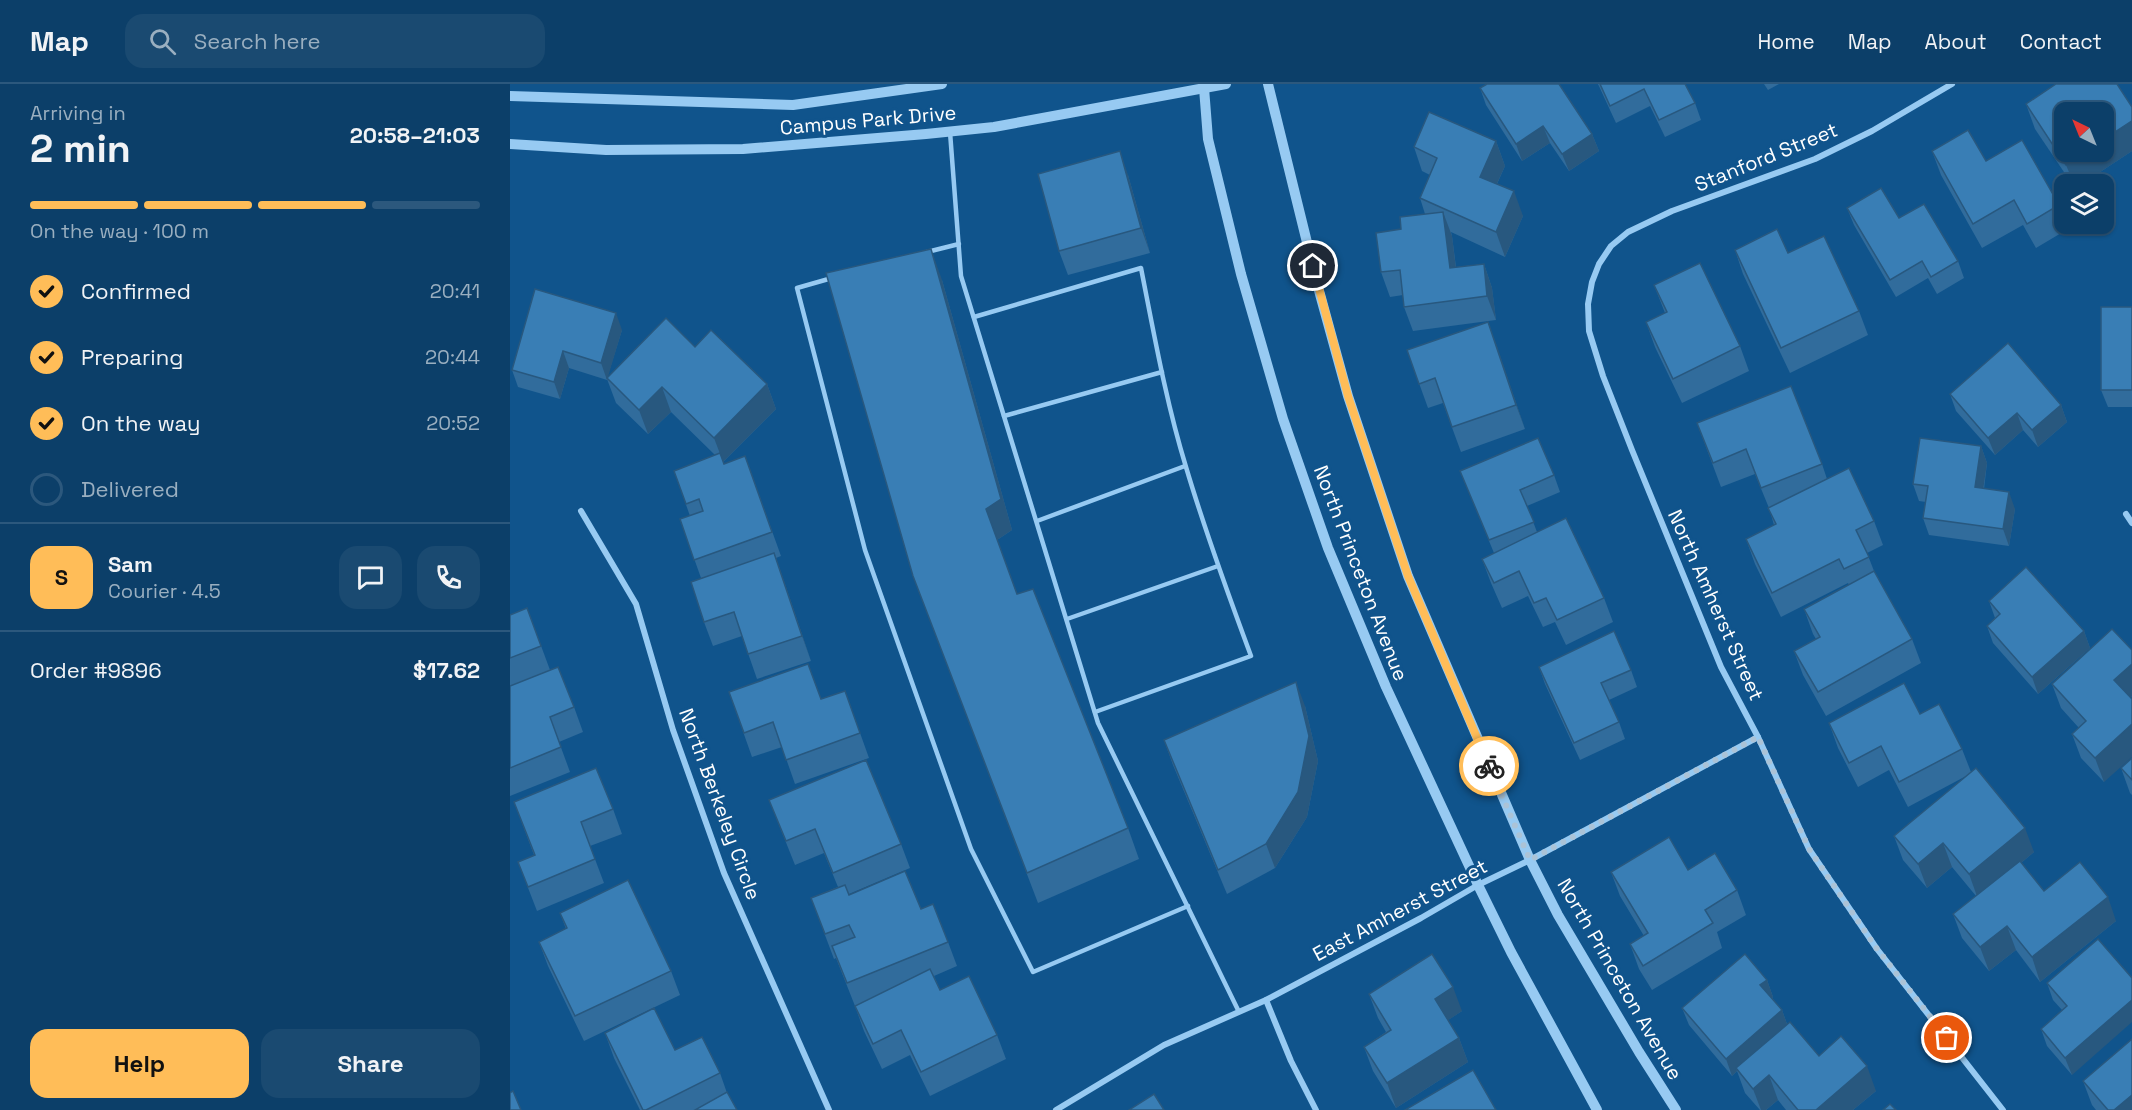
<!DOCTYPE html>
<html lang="en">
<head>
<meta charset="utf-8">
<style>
	body { margin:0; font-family:"Space Grotesk",sans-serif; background:#1a4a71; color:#f1f3f6; height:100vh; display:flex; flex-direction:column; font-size:22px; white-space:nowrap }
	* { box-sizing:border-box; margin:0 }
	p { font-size:20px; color:#9aafc0 }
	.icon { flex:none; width:33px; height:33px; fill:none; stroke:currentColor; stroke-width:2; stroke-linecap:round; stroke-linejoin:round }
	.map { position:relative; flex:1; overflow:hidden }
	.panel { display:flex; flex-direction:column; background:#0c3f69; width:510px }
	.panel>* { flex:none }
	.needle { width:39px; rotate:317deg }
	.buttons { position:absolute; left:1544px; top:18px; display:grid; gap:12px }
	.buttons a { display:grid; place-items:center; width:60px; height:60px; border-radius:12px; background:#0c3f69; box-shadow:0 2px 4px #0004,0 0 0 2px #2c587d; font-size:30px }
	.pin { position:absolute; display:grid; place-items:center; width:51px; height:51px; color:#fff; margin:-26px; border:3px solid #fff; border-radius:50%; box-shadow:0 2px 6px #0007 }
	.courier { position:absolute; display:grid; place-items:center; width:60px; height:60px; margin:-30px; border:4px solid #ffbd58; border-radius:50%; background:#fff; color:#222; box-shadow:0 2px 8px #0007 }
	.headline em { font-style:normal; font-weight:800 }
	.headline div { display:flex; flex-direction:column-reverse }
	.headline { display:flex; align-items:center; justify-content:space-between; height:102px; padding:0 30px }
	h1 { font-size:39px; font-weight:800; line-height:45px }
	.bar { display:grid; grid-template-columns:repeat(4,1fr); gap:9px 6px; align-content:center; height:72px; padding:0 30px }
	.bar i { height:8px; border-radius:4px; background:#2c587d }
	.bar .active { background:#ffbd58 }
	.bar p { grid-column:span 4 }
	.line { display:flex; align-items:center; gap:15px; padding:0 30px; border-top:2px solid #2c587d }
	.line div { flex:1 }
	.round { display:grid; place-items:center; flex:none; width:63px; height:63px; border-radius:18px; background:#1a4a71 }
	ol { padding:0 30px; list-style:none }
	li { display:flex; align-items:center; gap:18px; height:66px }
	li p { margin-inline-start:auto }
	li .icon { padding:6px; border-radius:50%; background:#ffbd58; color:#111; stroke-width:4 }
	li:last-child { color:#9aafc0 }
	li i { width:33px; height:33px; border:3px solid #2c587d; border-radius:50% }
	.primary-button { display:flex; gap:12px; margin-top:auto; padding:12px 30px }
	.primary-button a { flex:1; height:69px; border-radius:18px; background:#ffbd58; color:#111; font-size:24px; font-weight:800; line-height:69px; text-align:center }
	.primary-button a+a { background:#1a4a71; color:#f1f3f6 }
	header { display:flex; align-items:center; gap:36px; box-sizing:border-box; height:84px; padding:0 30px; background:#0c3f69; border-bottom:2px solid #2c587d }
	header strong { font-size:28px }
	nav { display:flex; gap:33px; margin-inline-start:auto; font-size:21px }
	.search { width:420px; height:54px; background:#1a4a71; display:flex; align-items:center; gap:15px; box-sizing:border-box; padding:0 21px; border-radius:18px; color:#9aafc0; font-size:22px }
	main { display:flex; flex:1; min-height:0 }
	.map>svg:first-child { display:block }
</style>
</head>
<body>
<header>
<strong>Map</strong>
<div class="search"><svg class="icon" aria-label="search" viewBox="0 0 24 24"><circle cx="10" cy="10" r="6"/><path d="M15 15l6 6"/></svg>Search here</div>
<nav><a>Home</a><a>Map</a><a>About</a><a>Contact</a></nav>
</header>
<main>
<section class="panel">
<div class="headline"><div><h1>2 min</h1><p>Arriving in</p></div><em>20:58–21:03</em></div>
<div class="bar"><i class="active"></i><i class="active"></i><i class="active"></i><i></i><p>On the way · 100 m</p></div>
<ol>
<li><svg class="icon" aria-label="check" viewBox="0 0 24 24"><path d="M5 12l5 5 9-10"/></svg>Confirmed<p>20:41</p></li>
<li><svg class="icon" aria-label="check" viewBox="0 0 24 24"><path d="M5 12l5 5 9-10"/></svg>Preparing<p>20:44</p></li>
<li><svg class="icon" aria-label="check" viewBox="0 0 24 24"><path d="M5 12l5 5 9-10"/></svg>On the way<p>20:52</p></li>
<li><i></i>Delivered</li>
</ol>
<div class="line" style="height:108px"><b class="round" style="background:#ffbd58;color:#111">S</b><div><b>Sam</b><p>Courier · 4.5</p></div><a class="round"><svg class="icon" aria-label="chat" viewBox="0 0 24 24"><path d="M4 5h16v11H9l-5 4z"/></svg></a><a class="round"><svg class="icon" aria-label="phone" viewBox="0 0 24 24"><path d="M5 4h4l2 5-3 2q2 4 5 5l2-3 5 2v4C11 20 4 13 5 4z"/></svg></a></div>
<div class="line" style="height:78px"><div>Order #9896</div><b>$17.62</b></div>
<div class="primary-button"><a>Help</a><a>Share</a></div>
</section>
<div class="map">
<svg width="1622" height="1026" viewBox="0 0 1622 1026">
	<rect width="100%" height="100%" fill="#10548c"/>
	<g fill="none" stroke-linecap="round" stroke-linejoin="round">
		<!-- service -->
		<g stroke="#97caf2" stroke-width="4.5">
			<polyline points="440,48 451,192 588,639 729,928"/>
			<polyline points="417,168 449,160"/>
			<polyline points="322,194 287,204 355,466 461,765 523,888 678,822"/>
			<path d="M 464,233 L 631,184 C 644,250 656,318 676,383 C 695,447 718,510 741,572 L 585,628"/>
			<polyline points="494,332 652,288"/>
			<polyline points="527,437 675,382"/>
			<polyline points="557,535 708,482"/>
		</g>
		<!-- minor -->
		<g stroke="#97caf2" stroke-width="6">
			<polyline points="1442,0 1362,47 1305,75 1162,127 1118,148 1101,162 1089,180 1082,198 1078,220 1079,247 1093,292 1122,366 1211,583 1248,653 1299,765 1367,865 1493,1026"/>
			<polyline points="71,427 126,520 163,646 214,789 319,1026"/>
			<polyline points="1616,430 1622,439"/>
			<polyline points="756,916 781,977 806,1026"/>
			<polyline points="546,1026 654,961 756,916 911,834 968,801 1020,776 1248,653"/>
		</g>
		<!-- tertiary -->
		<g stroke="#97caf2" stroke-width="10">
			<polyline points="695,0 694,4 698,55 731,190 773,335 818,464 876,603 968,801 1001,868 1087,1026"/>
			<polyline points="758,0 808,203 838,312 898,492 1020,776 1048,831 1129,968 1166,1026"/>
			<polyline points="0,12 283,21 432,0"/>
			<polyline points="0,60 96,66 233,65 416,50 484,43 716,0"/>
		</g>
	</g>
	<!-- wall -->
	<g fill="#316c9c">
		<polygon points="1088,0 1175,0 1185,19 1191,36 1155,53 1140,22 1106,39"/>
		<polygon points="1254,0 1269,0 1258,6"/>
		<polygon points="970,4 1082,50 1089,67 1059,87 1040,59 1012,77 976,21"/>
		<polygon points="1516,20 1622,67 1572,100 1562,100 1525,45"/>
		<polygon points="986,57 995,82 987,100 1013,132 995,173 941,148 942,152 946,183 974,180 982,204 986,236 903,247 894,223 893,211 880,213 871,188 891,145 915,130 910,114 920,91 912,87 904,63"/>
		<polygon points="1422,67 1549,121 1554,134 1554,140 1556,140 1558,145 1526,164 1513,141 1472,164 1431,91"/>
		<polygon points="618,91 640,169 558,191 549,167"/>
		<polygon points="1337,124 1389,134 1448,177 1454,194 1427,210 1418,194 1386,213 1344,141"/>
		<polygon points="1225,166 1278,169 1349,227 1358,251 1280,289 1233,190"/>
		<polygon points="432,196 502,446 487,456 507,510 618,744 629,775 528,819 403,492"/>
		<polygon points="1144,201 1230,262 1239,287 1172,319 1145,263 1136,238 1155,229"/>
		<polygon points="1622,223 1622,323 1598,323 1591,306"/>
		<polygon points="978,238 1015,345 951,368 933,319 918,324 897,266"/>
		<polygon points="112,246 97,294 185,263 257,300 266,325 213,378 214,380 235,372 271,472 266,474 301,577 247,595 232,552 203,562 194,538 191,494 170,435 180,432 164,387 205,371 161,328 138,350 106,319 97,295 97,296 59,284 50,315 8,303 2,286"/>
		<polygon points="1440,310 1551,321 1557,338 1528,363 1513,346 1485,371 1446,327"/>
		<polygon points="1187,339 1312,380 1317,395 1364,437 1373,461 1357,469 1364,487 1402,555 1411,579 1316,632 1293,591 1284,567 1306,555 1303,550 1294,525 1339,501 1338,499 1271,533 1245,480 1236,455 1264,441 1259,424 1245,390 1211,403"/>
		<polygon points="1471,362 1477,379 1474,405 1505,425 1499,462 1419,451 1413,434 1416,418 1409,417 1403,400"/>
		<polygon points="950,387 1044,391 1050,408 1017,422 1027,448 1094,514 1103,538 1056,561 1045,538 1033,543 1018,512 992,524 981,499 972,475 984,469"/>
		<polygon points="1479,517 1574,547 1580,564 1528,610 1483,559 1477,542 1485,534"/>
		<polygon points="17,524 40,586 64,623 73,648 49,658 60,688 0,712 0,602 18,595 0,602 0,531"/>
		<polygon points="1622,566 1622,612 1620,614 1594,698 1571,674 1562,650 1569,644 1551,624 1542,600"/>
		<polygon points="1029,583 1121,586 1127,603 1099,616 1109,638 1115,655 1070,676 1035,600"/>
		<polygon points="335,607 359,674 285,700 272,663 242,673 219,608 311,615"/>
		<polygon points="795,622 808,677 797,733 765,784 717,810 663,681 654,656"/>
		<polygon points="1410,630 1452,665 1461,688 1524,768 1511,779 1534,807 1606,837 1530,898 1506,866 1479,887 1452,854 1443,830 1466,812 1442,783 1417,804 1393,776 1384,752 1458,691 1398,723 1379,686 1348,703 1328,664 1319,639"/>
		<polygon points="1622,674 1622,711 1620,709 1611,684"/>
		<polygon points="259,716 391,760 400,784 339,810 339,811 411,825 438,858 447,882 424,892 430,906 487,951 496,975 420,1012 400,971 372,985 354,947 345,922 326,874 324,875 301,814 328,803 314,769 285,781"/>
		<polygon points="4,718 103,725 112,750 80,762 94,799 27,827 8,778 24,771"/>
		<polygon points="1178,786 1227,806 1236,831 1207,848 1212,864 1142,906 1129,885 1120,860 1134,852 1110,812 1101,788"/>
		<polygon points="50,829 161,887 170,911 74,957 38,882 29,858 56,845"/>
		<polygon points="1588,855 1562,991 1537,962 1531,945 1552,926 1543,916 1537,899"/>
		<polygon points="1257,896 1263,913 1262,914 1272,926 1277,940 1309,972 1366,1007 1343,1026 1276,1026 1268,1016 1256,1026 1250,1026 1235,1009 1227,987 1222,992 1179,941 1172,924"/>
		<polygon points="859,910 952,927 938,936 949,954 958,978 886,1024 863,987 854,963 876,948 868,934"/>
		<polygon points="95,949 165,966 210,989 217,1009 227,1026 130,1026 104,974"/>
		<polygon points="1573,997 1622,1026 1586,1026 1582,1021"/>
	</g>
	<!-- shaded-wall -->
	<g fill="#28587f">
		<polygon points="1622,37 1622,67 1572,100 1564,100 1556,81 1576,68 1593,68 1593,56"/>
		<polygon points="1033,42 1040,59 1012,77 1006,60"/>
		<polygon points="1082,50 1089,67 1059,87 1052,70"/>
		<polygon points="986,57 995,82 979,117 970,93"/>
		<polygon points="610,67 618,91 640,169 631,144"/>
		<polygon points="1004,107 1013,132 995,173 986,148"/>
		<polygon points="933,128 942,152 949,209 940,184"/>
		<polygon points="421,165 432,196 502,446 487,456 476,425"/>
		<polygon points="974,180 982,204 986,236 977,212"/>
		<polygon points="106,229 112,246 97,296 91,279"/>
		<polygon points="978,238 987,262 1015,345 1006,321"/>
		<polygon points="53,267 59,284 50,315 44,298"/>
		<polygon points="257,300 266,325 213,378 223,404 204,354"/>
		<polygon points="152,303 161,328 138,350 129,326"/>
		<polygon points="1551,321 1557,338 1528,363 1522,346"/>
		<polygon points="1507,329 1513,346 1485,371 1478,354"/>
		<polygon points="1471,362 1477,379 1471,420 1465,403"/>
		<polygon points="1499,408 1505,425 1499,462 1493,445"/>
		<polygon points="264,469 273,494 301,577 292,552"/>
		<polygon points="1574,547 1580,564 1528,610 1522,593"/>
		<polygon points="1622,580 1622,612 1613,620 1604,596"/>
		<polygon points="786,598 795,622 808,677 797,733 765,784 756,760"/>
		<polygon points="1622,640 1622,673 1594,698 1585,674"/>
		<polygon points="1515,744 1524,768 1468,815 1459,790"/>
		<polygon points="1433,759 1442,783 1417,804 1408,780"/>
		<polygon points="1598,813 1606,837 1530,898 1522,873"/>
		<polygon points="1497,842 1506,866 1479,887 1470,863"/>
		<polygon points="1257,896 1263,913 1257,918 1250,901"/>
		<polygon points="943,903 952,927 934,939 925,915"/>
		<polygon points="1622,916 1622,938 1562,991 1555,974"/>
		<polygon points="1272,926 1278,943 1226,984 1227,987 1222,992 1216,975"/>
		<polygon points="949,954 958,978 886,1024 877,999"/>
		<polygon points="1357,982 1366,1007 1343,1026 1306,1026"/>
		<polygon points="1259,991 1268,1016 1256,1026 1251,1026 1243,1005"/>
		<polygon points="1622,1011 1622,1026 1604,1026"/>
	</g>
	<!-- building -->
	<g fill="#397eb5" stroke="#28587f" stroke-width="1.5">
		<polygon points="977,0 1049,0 1082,50 1052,70 1033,42 1006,60 970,4"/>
		<polygon points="1090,0 1175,0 1185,19 1149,36 1134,5 1100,22"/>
		<polygon points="1546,0 1607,0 1622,23 1622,37 1593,56 1593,28 1554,28 1554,68 1576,68 1556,81 1516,20"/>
		<polygon points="919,28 986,57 970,93 1004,107 986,148 910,114 927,74 904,63"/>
		<polygon points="1458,46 1476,77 1512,56 1549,121 1517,140 1504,116 1463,140 1422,67"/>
		<polygon points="610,67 631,144 549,167 528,90"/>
		<polygon points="1371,104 1389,134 1414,120 1448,177 1421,193 1412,177 1380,196 1337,124"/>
		<polygon points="933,128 940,184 974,180 977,212 894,223 890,186 871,188 866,149 891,145 890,133"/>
		<polygon points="1267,145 1278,169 1314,152 1349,227 1271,264 1225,166"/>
		<polygon points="421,165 491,415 476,425 507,510 523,505 618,744 517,789 403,492 316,189"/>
		<polygon points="1190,179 1230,262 1163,295 1136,238 1157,228 1144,201"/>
		<polygon points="25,205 106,229 91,279 53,267 44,298 2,286"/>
		<rect x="1591" y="223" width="31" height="83"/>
		<polygon points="156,234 185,263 201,246 257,300 204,354 152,303 129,326 97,294"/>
		<polygon points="978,238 1006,321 942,343 925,294 909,300 897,266"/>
		<polygon points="1498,259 1551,321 1522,346 1507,329 1478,354 1440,310"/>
		<polygon points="1281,302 1312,380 1251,404 1236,365 1203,379 1187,339"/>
		<polygon points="1028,354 1044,391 1010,406 1024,438 979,456 950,387"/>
		<polygon points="1410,354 1471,362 1465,403 1499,408 1493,445 1413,434 1418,402 1403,400"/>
		<polygon points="210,369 214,380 235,372 262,448 184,476 170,435 193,427 189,415 176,420 164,387"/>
		<polygon points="1339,384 1364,437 1346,446 1359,473 1334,485 1329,475 1262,509 1236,455 1266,440 1258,424"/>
		<polygon points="1056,434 1094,514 1047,536 1036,514 1024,519 1009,487 984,499 972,475"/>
		<polygon points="264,469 292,552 238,570 224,528 194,538 181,498"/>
		<polygon points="1516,483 1574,547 1522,593 1477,542 1490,530 1479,517"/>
		<polygon points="1364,487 1402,555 1308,608 1284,567 1310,553 1294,525"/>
		<polygon points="17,524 31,562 0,574 0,531"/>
		<polygon points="1602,545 1622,566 1622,580 1604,596 1622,615 1622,640 1585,674 1562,650 1576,637 1542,600"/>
		<polygon points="1104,547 1121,586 1091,599 1109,638 1064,659 1029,583"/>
		<polygon points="298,580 311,615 335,607 350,649 276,676 263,638 234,649 219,608"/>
		<polygon points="48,583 64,623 40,633 51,663 0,684 0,602"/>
		<polygon points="786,598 799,652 788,708 756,760 708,786 654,656"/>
		<polygon points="1394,599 1410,630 1429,620 1452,665 1389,698 1371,662 1339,679 1319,639"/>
		<polygon points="1622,674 1622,696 1611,684"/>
		<polygon points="356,676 391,760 323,789 305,745 276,757 259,716"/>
		<polygon points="86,684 103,725 71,738 85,775 18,803 8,778 25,771 4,718"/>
		<polygon points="1466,684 1515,744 1459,790 1433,759 1408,780 1384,752"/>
		<polygon points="1159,753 1178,786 1205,769 1227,806 1195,826 1203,839 1133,882 1120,860 1138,849 1101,788"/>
		<polygon points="1510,777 1534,807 1570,778 1598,813 1522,873 1497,842 1470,863 1443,830"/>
		<polygon points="395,787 411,825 423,820 438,858 337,899 322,862 345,853 339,841 315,850 301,814 335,801 339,811"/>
		<polygon points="118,796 161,887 65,932 29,858 57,844 50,829"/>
		<polygon points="1588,855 1622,894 1622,916 1555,974 1531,945 1557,922 1537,899"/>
		<polygon points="922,870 943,903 925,915 949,954 877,999 854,963 881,946 859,910"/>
		<polygon points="1235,870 1257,896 1250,901 1272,926 1216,975 1172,924"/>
		<polygon points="420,885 430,906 459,892 487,951 411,988 391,946 363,960 345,922"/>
		<polygon points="144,924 165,966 192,953 210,989 136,1026 133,1026 95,949"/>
		<polygon points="1280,938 1309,972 1331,952 1357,982 1306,1026 1288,1026 1259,991 1243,1005 1226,984"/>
		<polygon points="1622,955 1622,1011 1604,1026 1598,1026 1573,997"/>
		<polygon points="963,986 986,1026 895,1026"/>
		<polygon points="3,1007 11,1026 0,1026 0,1009"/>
		<polygon points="217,1008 227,1026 185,1026"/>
		<polygon points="644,1010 654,1026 619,1026"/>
		<polygon points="1380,1020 1386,1026 1373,1026"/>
	</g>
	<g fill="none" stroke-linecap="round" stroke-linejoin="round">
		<!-- done -->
		<polyline stroke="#abc3d7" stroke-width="6" stroke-dasharray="0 10.8" points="979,682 1020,776 1248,653 1299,765 1367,865 1437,954"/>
		<!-- route -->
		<polyline stroke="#ffbd58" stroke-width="8" points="803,182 838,312 898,492 979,682"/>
	</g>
	<g text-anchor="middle" stroke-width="6" stroke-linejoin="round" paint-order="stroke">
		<!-- street labels -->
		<g font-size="20" fill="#fff" stroke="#10548c">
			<text transform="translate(358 36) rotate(-5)" y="7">Campus Park Drive</text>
			<text transform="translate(1256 73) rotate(-22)" y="7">Stanford Street</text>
			<text transform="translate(851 489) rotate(69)" y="7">North Princeton Avenue</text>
			<text transform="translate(1206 521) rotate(66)" y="7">North Amherst Street</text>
			<text transform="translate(210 720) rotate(70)" y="7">North Berkeley Circle</text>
			<text transform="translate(890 826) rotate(-28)" y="7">East Amherst Street</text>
			<text transform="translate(1110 895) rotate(60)" y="7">North Princeton Avenue</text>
		</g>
	</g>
</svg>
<div class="buttons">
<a><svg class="needle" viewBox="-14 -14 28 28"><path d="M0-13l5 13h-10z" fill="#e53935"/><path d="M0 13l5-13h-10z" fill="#9aafc0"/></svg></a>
<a><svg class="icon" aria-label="layers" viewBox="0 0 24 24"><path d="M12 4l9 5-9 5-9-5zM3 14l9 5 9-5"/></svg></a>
</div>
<div class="pin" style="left:1437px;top:954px;background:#ea580c"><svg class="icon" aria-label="bag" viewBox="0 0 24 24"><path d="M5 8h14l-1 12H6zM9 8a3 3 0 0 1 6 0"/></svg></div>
<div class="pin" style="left:803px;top:182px;background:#1f2937"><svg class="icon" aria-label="home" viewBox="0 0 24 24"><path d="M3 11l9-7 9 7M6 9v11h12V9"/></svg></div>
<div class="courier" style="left:979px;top:682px"><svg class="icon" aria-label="bike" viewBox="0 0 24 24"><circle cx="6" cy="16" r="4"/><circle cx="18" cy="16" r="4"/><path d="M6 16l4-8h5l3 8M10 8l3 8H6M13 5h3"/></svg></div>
</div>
</main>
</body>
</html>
